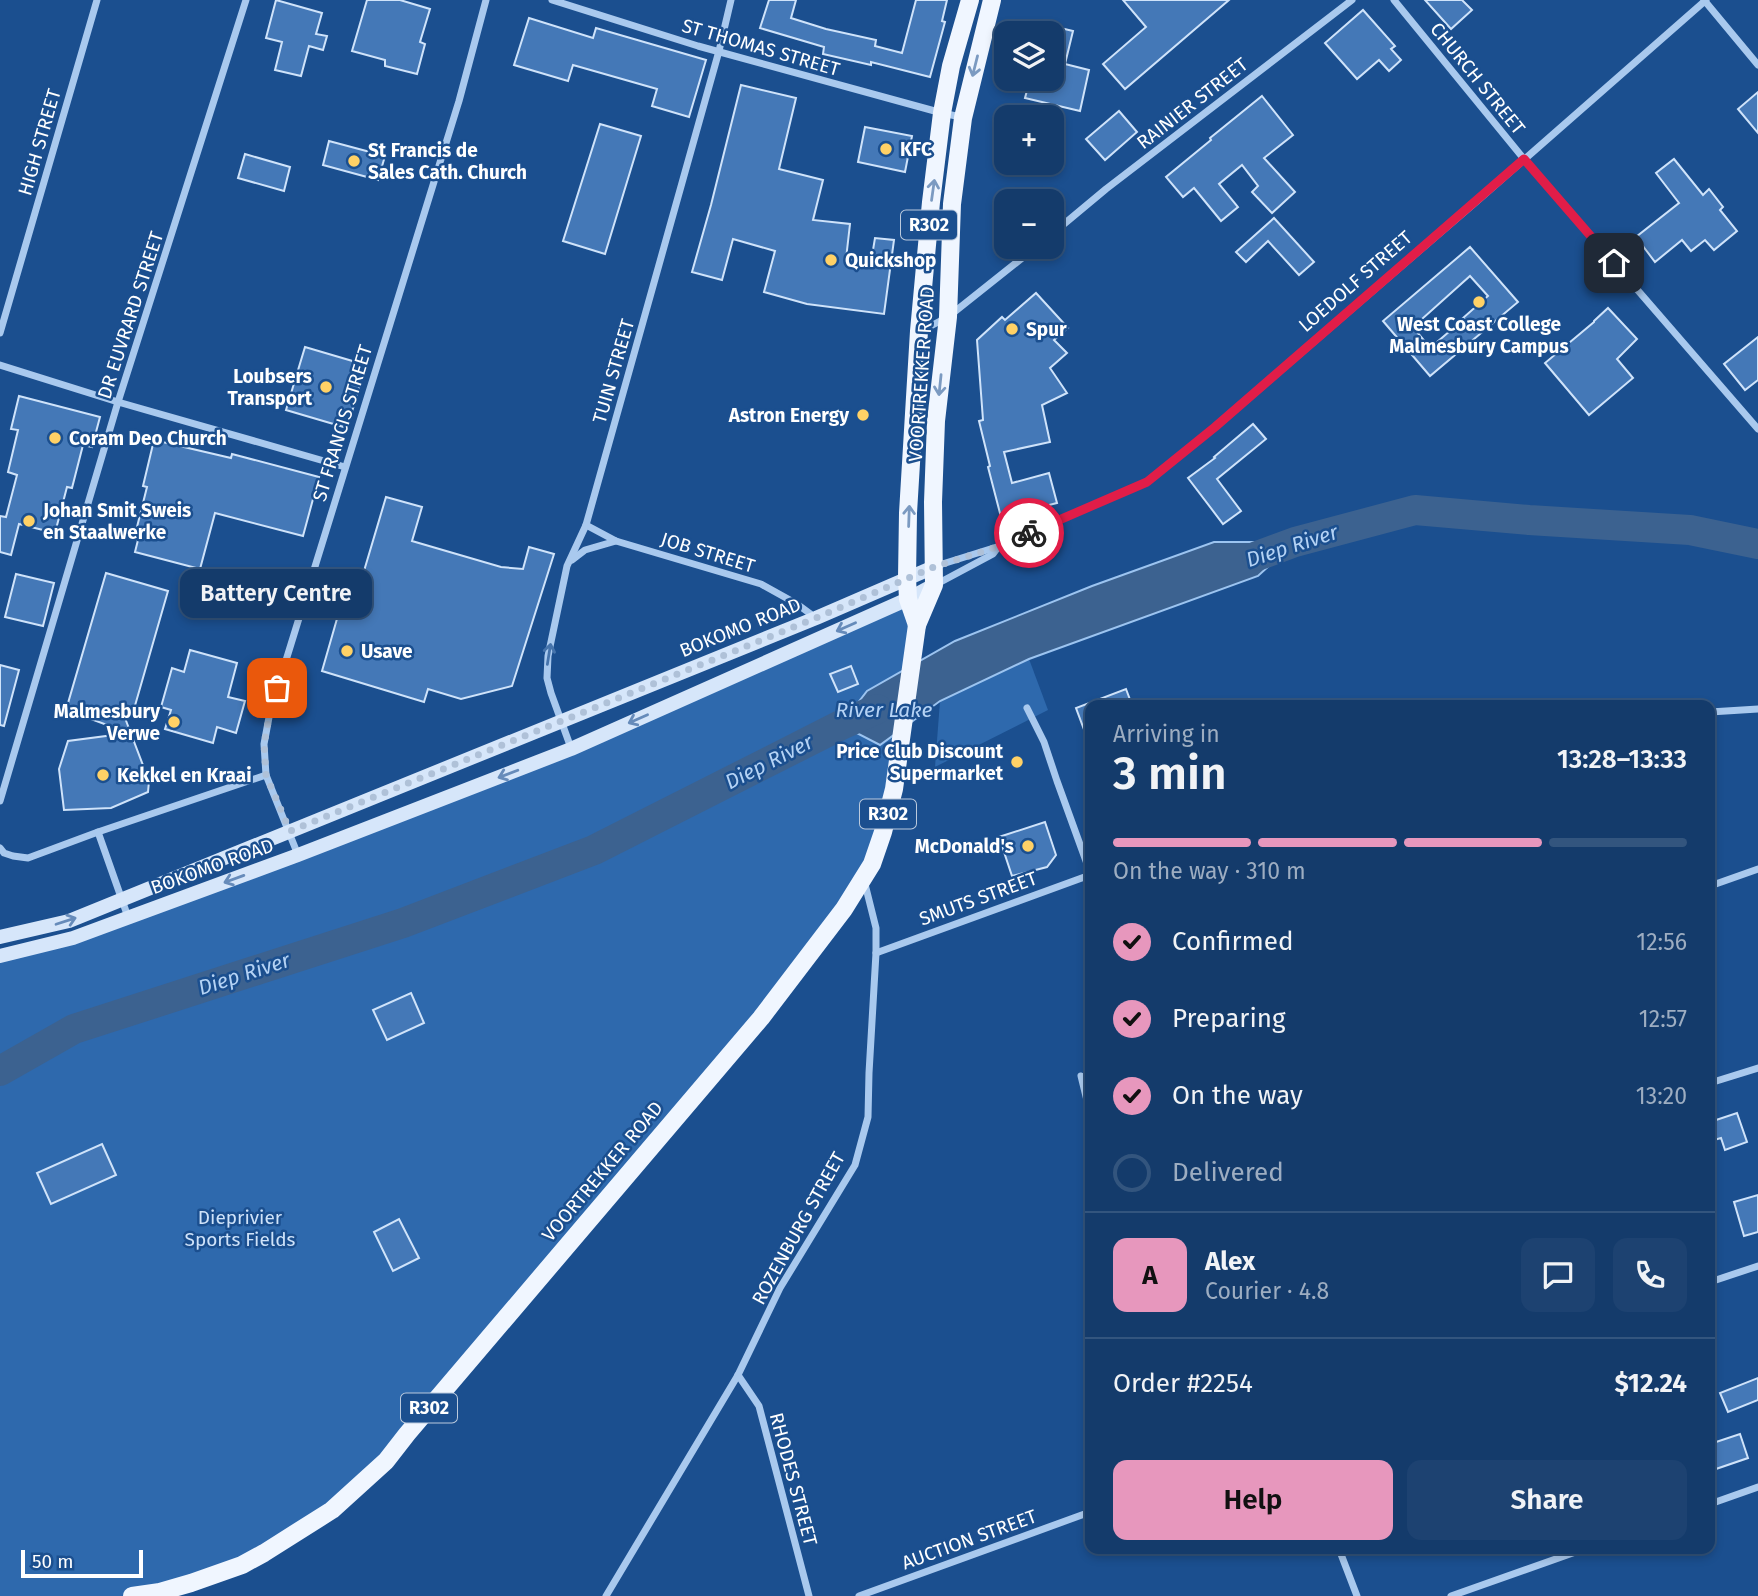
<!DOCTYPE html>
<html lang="en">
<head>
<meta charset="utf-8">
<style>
	body { margin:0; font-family:"Fira Sans",sans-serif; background:#1d4271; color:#f1f3f6; height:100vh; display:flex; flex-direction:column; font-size:26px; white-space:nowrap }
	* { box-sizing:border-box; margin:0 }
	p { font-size:23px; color:#9dadc1 }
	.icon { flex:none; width:38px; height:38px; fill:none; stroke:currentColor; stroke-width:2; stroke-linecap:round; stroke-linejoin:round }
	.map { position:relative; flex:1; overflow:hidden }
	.sheet { position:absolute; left:1085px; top:700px; width:630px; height:854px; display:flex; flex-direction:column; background:#143b6b; border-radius:14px; box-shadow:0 4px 10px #0003,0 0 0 2px #33557e }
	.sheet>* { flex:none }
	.controls { position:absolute; left:994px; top:21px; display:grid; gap:14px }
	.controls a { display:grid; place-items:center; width:70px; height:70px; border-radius:14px; background:#143b6b; box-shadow:0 4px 10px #0003,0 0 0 2px #33557e; font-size:35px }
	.scale { position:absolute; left:21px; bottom:18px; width:122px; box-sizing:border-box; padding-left:7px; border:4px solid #fff; border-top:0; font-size:19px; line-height:24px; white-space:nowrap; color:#fff; -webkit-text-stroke:5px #1b4f8f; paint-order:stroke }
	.pin { position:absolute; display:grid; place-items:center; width:60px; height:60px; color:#fff; margin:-30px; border-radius:14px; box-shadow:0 4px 10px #0006 }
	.courier { position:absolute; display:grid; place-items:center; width:70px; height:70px; margin:-35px; border:5px solid #e11d48; border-radius:50%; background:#fff; color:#222; box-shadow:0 2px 9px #0007 }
	.bubble { position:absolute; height:49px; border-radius:14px; background:#143b6b; box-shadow:0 4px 10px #0003,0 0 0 2px #33557e; font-size:23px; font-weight:600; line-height:49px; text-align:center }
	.summary em { font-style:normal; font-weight:600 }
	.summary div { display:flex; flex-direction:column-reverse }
	.summary { display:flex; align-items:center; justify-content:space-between; height:119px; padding:0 28px }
	h1 { font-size:46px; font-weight:600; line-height:52px }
	.bar { display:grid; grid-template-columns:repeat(4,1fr); gap:10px 7px; align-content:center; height:84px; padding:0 28px }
	.bar i { height:9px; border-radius:5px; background:#33557e }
	.bar .on { background:#e797bd }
	.bar p { grid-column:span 4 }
	.line { display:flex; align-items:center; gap:18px; padding:0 28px; border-top:2px solid #33557e }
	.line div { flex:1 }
	.round { display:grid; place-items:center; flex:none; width:74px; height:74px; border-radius:14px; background:#1d4271 }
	ol { padding:0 28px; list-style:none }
	li { display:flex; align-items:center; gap:21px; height:77px }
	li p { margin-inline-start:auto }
	li .icon { padding:7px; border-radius:50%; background:#e797bd; color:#111; stroke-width:4 }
	li:last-child { color:#9dadc1 }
	li i { width:38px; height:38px; border:4px solid #33557e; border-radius:50% }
	.cta { display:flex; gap:14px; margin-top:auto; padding:14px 28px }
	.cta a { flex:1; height:80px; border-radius:14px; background:#e797bd; color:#111; font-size:28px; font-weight:600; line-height:80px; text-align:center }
	.cta a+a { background:#1d4271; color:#f1f3f6 }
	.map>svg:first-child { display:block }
</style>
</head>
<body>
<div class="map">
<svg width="1758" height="1596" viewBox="0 0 1758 1596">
	<rect width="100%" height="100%" fill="#1b4f8f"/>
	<!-- green -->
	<g fill="#2e69ad">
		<polygon points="908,599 917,625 894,789 853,896 386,1461 264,1553 132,1596 0,1596 0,956 23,951 571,749"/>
		<polygon points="1029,659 1048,710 935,767 940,701"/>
	</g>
	<!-- water -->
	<polygon fill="#3c6290" stroke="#9cc4f0" stroke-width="2" points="1214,542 1295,542 1258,576 1029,659 940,701 880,745 841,725 867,691 955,641 1092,586"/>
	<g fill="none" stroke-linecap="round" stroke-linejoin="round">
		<!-- river -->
		<g stroke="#3c6290" stroke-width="30">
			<polyline points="1257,556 1295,542 1415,510 1529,520 1690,530 1758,544"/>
			<polyline points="0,1071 74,1029 403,923 594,850 841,725 877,709"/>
		</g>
	</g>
	<!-- building -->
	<g fill="#4478b7" stroke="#cfe3fa" stroke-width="2" fill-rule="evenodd">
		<polygon points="276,0 322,13 316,34 327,36 323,50 309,46 301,76 275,70 282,42 266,38"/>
		<polygon points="367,0 400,0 430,9 420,42 425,44 417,74 385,66 385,60 352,51"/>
		<polygon points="769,0 796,0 791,18 826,29 876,40 875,46 902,53 916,0 947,0 942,21 945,22 930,77 871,62 871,65 823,54 824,47 760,28"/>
		<polygon points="1123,0 1229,0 1125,89 1103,64 1146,27"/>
		<polygon points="1425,0 1462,0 1472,10 1451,29"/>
		<polygon points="1363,10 1395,46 1391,49 1401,60 1389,71 1379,60 1357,79 1325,43"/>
		<polygon points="529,18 593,38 596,28 706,60 689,117 652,106 657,89 573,65 568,81 514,65"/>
		<polygon points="1052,26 1073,31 1065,64 1089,70 1080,111 1025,98 1030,79 1052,79"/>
		<polygon points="741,85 796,98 779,169 823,180 813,220 850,224 846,259 871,262 875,238 894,240 884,314 807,304 764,292 775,251 733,239 722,280 692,272 711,205"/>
		<polygon points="1758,92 1758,133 1738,109"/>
		<polygon points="1262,96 1293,135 1264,158 1295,192 1272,213 1252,192 1258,186 1242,165 1219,184 1238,207 1221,221 1194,188 1183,197 1166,177 1211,140 1210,138"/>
		<polygon points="1119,111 1137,132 1105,160 1086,139"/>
		<polygon points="600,124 641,136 605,254 563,241"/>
		<polygon points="865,127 912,136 905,172 858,162"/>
		<polygon points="329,141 385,156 378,180 323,165"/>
		<polygon points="245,154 290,167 284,191 238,178"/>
		<polygon points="1674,159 1703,195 1709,189 1723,207 1720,210 1737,231 1714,250 1705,240 1691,251 1682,240 1655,262 1636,237 1679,203 1656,173"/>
		<polygon points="1274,218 1314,262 1299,275 1268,241 1246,262 1236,252"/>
		<path d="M 1470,247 L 1518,302 L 1430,376 L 1383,321 ZM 1470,276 L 1488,296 L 1463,318 L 1464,319 L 1430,348 L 1413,327 Z"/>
		<polygon points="1036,293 1068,328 1054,340 1067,353 1050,368 1067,393 1042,405 1050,442 1004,452 1012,483 1049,473 1057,503 1001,517 988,467 990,466 979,421 983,420 977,340 1002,317 1005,320"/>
		<polygon points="1608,308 1637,339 1617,359 1633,378 1589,415 1545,363 1594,322 1594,321"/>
		<polygon points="1758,337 1758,380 1745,390 1724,364"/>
		<polygon points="305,347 366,365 347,428 286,410"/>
		<polygon points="19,396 100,417 92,447 83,445 72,488 67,487 55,533 19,524 11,555 0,552 0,516 6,517 17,475 8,472 18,430 11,429"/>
		<polygon points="1253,424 1266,439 1217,479 1241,511 1223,524 1188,478 1215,458 1214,457"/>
		<polygon points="154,440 231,458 232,454 319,477 303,536 215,513 200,569 135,552 138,540 134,539 147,487 143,486"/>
		<polygon points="386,497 422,507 412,541 501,567 523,569 529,547 554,554 512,686 461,699 428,689 424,702 322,671 349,577 361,581"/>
		<polygon points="106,573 168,591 132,716 125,718 149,781 148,792 111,808 64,810 59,769 68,741 129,733 66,710"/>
		<polygon points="16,574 54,583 43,626 5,617"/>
		<polygon points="190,650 237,663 228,697 245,701 236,733 217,727 213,743 165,729 171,710 161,707 172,668 184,672"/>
		<polygon points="0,665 19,670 4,726 0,725"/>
		<polygon points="851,666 858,684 838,692 830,674"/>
		<polygon points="1126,689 1132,705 1090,705 1089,743 1076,708"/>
		<polygon points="1045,822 1056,855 1047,867 1012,876 999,837"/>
		<polygon points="411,993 424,1023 387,1040 373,1010"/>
		<polygon points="1737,1113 1747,1142 1725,1150 1721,1138 1714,1140 1710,1128 1710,1122"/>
		<polygon points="102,1144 116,1175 51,1204 37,1173"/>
		<polygon points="1758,1195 1758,1232 1744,1236 1734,1202"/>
		<polygon points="399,1219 419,1258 393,1271 374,1232"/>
		<polygon points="1758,1378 1758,1400 1728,1412 1720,1393"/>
		<polygon points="1740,1434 1748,1458 1710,1471 1710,1444"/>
	</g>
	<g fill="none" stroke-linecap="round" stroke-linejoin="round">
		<!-- street -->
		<g stroke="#a9c9ee" stroke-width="7">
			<polyline points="552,0 698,46 942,113 961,117"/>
			<polyline points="1394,0 1524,159 1758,429"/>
			<polyline points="1704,0 1758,65"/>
			<polyline points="1052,234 1106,189 1352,0"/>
			<polyline points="921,331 948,317 1036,247"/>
			<polyline points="0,333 97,0"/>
			<polyline points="0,365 118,402 345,467"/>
			<polyline points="586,525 616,541 761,584 797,604 816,618"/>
			<polyline points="572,560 585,550 616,541"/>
			<polyline points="936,566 1000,546 1147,482 1215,427 1477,201 1706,0"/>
			<polyline points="935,585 993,554 999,546"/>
			<polyline points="1027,708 1044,742 1057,781 1090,872"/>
			<polyline points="1710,712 1758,709"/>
			<polyline points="571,748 551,693 547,678 548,656 567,566 586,525 719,51 731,0"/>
			<polyline points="0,801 118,402 246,0"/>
			<polyline points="98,832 128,917"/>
			<polyline points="0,848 4,853 13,856 28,858 98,832 266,775"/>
			<polyline points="298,855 266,775 264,744 270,712 459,101 486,0"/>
			<polyline points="1710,886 1758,869"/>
			<polyline points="876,953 1090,875"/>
			<polyline points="1081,1076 1090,1113"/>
			<polyline points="1710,1083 1758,1068"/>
			<polyline points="1710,1282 1758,1266"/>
			<polyline points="738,1375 759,1406 809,1596"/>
			<polyline points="1710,1504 1758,1487"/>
			<polyline points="1339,1549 1357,1596"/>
			<polyline points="606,1596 738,1375 780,1288 855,1165 868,1117 869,1073 876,953 876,928 864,880"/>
			<polyline points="859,1596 1090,1512"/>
			<polyline points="1451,1596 1584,1549"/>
		</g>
		<!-- secondary -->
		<g stroke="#d6e6fa" stroke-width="14">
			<polyline points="0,937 69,921 816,618 934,567"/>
			<polyline points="0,956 73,938 100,928 298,855 571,749 908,599 934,585"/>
		</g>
		<!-- primary -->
		<g stroke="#f0f6ff" stroke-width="18">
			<polyline points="917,625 908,599 907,578 908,513 919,331 931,202 942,113 951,66 970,0"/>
			<polyline points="132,1596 160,1592 191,1583 242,1565 264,1553 332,1510 386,1461 407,1434 761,1018 844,909 872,864 883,832 894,789 917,625 934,585 933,502 936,421 948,317 952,204 963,118 992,0"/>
		</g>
	</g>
	<!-- one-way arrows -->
	<defs><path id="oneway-shaft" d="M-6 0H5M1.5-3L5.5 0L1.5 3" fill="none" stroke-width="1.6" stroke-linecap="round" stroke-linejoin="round" transform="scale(1.75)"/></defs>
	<g stroke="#7b9ac1">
		<use href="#oneway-shaft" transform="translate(975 66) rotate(104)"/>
		<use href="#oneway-shaft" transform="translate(933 190) rotate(-82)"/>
		<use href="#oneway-shaft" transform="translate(940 385) rotate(96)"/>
		<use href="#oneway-shaft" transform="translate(909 516) rotate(-88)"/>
	</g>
	<g stroke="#668bba">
		<use href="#oneway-shaft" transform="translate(846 627) rotate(156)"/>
		<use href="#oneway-shaft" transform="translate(638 719) rotate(156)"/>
		<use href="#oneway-shaft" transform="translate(508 774) rotate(159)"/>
		<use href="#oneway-shaft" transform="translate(234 879) rotate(160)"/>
		<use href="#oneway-shaft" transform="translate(66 921) rotate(-18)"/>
	</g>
	<use stroke="#4674ac" href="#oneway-shaft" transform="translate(549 654) rotate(-81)"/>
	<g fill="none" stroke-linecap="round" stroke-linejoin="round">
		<!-- done -->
		<polyline stroke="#afc1d8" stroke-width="7" stroke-dasharray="0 12.6" points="277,688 270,712 264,744 266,775 290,831 816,618 934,567 1000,546 1029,533"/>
		<!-- route -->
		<polyline stroke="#e11d48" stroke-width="9" points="1029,533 1147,482 1215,427 1524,159 1614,263"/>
	</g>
	<!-- markers -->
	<g fill="#ffd166" stroke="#1b4f8f" stroke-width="2.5">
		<circle cx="886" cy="149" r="7"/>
		<circle cx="354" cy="161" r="7"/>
		<circle cx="831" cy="260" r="7"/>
		<circle cx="1479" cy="302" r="7"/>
		<circle cx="1012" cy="329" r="7"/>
		<circle cx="326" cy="387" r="7"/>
		<circle cx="863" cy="415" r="7"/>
		<circle cx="55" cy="438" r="7"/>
		<circle cx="29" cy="521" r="7"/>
		<circle cx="347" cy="651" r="7"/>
		<circle cx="174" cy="722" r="7"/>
		<circle cx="1017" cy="762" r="7"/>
		<circle cx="103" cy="775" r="7"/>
		<circle cx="1028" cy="846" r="7"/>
	</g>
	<g text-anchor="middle" stroke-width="5" stroke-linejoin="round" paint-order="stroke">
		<!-- shield labels -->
		<g fill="#1b4f8f" stroke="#bbcadd" stroke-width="2">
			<rect x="901" y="210.5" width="56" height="29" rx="5"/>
			<rect x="860" y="799.5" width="56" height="29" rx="5"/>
			<rect x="401" y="1393.5" width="56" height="29" rx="5"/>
		</g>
		<g font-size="18" font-weight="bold" fill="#fff">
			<text x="929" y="231">R302</text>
			<text x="888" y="820">R302</text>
			<text x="429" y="1414">R302</text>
		</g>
		<!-- street labels -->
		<g font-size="19" fill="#fff" stroke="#1b4f8f">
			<text transform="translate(761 47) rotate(16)" y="7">ST THOMAS STREET</text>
			<text transform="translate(1478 78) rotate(51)" y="7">CHURCH STREET</text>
			<text transform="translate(1192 103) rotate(-38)" y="7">RAINIER STREET</text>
			<text transform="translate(39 142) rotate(-74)" y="7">HIGH STREET</text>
			<text transform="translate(1355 281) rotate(-41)" y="7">LOEDOLF STREET</text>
			<text transform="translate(130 315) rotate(-72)" y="7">DR EUVRARD STREET</text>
			<text transform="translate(613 371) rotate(-74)" y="7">TUIN STREET</text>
			<text transform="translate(921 374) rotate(-86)" y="7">VOORTREKKER ROAD</text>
			<text transform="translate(342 423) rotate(-73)" y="7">ST FRANCIS STREET</text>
			<text transform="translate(708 552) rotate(17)" y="7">JOB STREET</text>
			<text transform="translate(740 627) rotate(-22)" y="7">BOKOMO ROAD</text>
			<text transform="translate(212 866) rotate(-20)" y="7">BOKOMO ROAD</text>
			<text transform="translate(978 898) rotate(-20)" y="7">SMUTS STREET</text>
			<text transform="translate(602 1171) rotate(-50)" y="7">VOORTREKKER ROAD</text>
			<text transform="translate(798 1228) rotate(-61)" y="7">ROZENBURG STREET</text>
			<text transform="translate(794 1479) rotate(75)" y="7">RHODES STREET</text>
			<text transform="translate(969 1539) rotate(-20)" y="7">AUCTION STREET</text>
		</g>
		<!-- poi labels -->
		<g font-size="19" font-weight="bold" fill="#fff" stroke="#1b4f8f" text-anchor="start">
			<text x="900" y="156">KFC</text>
			<text x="368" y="157">St Francis de<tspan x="368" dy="22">Sales Cath. Church</tspan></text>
			<text x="845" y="267">Quickshop</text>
			<text x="1479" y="331" text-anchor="middle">West Coast College<tspan x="1479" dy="22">Malmesbury Campus</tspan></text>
			<text x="1026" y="336">Spur</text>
			<text x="312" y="383" text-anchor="end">Loubsers<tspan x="312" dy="22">Transport</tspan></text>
			<text x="849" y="422" text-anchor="end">Astron Energy</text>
			<text x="69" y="445">Coram Deo Church</text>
			<text x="43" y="517">Johan Smit Sweis<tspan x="43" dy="22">en Staalwerke</tspan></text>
			<text x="361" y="658">Usave</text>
			<text x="160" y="718" text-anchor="end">Malmesbury<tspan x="160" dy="22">Verwe</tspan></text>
			<text x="1003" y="758" text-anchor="end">Price Club Discount<tspan x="1003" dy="22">Supermarket</tspan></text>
			<text x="117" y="782">Kekkel en Kraai</text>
			<text x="1014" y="853" text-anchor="end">McDonald's</text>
		</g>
		<!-- park labels -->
		<g font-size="19" fill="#cfe3fa" stroke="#1b4f8f">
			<text x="240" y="1224">Dieprivier<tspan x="240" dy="22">Sports Fields</tspan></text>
		</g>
		<!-- water labels -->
		<g font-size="21" font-style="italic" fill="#b5d3f5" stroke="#1b4f8f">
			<text transform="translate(1292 546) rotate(-18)" y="7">Diep River</text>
			<text x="884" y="717">River Lake</text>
			<text transform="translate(769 762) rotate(-27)" y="7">Diep River</text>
			<text transform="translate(244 974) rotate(-18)" y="7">Diep River</text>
		</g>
	</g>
</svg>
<div class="controls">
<a><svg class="icon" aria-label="layers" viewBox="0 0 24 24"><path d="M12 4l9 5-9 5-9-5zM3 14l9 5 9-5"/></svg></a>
<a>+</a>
<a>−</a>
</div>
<div class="scale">50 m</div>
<div class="pin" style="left:277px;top:688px;background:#ea580c"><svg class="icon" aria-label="bag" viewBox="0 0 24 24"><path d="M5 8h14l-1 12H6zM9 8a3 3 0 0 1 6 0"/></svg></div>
<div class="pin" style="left:1614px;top:263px;background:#1f2937"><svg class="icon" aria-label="home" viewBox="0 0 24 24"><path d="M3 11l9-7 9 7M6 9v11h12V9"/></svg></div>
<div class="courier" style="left:1029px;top:533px"><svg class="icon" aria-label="bike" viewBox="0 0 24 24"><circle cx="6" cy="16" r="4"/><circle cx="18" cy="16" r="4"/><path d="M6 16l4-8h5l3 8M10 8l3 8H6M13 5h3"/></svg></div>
<div class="bubble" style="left:180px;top:569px;width:192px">Battery Centre</div>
<section class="sheet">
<div class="summary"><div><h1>3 min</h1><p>Arriving in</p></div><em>13:28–13:33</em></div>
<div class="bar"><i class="on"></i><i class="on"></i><i class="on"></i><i></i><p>On the way · 310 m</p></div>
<ol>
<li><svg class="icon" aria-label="check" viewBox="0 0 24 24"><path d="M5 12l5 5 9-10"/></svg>Confirmed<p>12:56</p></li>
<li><svg class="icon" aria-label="check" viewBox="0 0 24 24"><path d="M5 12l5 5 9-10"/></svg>Preparing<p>12:57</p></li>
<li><svg class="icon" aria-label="check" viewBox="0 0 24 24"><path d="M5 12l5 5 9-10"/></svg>On the way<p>13:20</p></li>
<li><i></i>Delivered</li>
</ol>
<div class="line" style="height:126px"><b class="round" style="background:#e797bd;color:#111">A</b><div><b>Alex</b><p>Courier · 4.8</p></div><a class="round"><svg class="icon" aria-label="chat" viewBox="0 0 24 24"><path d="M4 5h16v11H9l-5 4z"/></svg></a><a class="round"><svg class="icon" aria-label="phone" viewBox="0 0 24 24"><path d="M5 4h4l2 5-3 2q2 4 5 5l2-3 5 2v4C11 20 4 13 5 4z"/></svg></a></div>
<div class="line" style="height:91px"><div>Order #2254</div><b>$12.24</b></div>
<div class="cta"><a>Help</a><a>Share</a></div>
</section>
</div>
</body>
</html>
